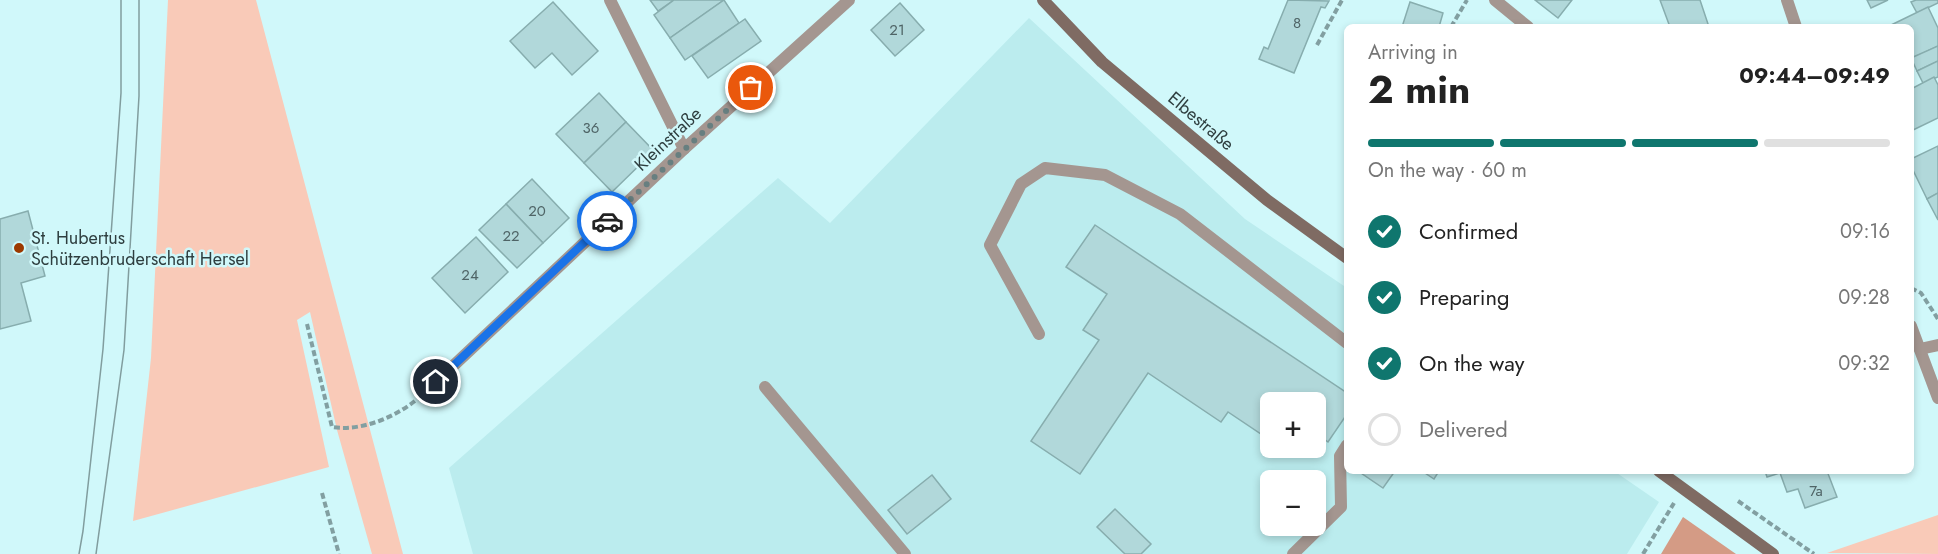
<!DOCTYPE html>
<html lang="en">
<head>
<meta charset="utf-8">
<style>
	body { margin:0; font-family:Jost,sans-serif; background:#f6f6f6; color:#222; height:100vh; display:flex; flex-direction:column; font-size:22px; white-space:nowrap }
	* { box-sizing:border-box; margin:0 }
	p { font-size:20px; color:#767676 }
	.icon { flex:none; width:33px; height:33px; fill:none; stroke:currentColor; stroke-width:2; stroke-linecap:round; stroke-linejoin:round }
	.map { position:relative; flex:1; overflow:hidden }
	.details { position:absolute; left:1344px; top:24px; width:570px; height:450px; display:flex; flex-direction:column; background:#fff; border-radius:9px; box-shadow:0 3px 9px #0003 }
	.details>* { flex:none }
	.controls { position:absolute; left:1260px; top:392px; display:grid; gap:12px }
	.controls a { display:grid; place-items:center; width:66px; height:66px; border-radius:9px; background:#fff; box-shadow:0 3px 9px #0003; font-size:30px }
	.pin { position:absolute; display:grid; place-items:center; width:51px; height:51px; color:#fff; margin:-26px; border:3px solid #fff; border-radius:50%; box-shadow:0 2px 6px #0007 }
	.courier { position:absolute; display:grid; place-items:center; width:60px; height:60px; margin:-30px; border:4px solid #1a73e8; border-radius:50%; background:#fff; color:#222; box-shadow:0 2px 8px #0007 }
	.summary em { font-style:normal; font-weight:700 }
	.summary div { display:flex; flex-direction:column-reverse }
	.summary { display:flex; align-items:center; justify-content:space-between; height:102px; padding:0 24px }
	h1 { font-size:39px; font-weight:700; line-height:45px }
	.bar { display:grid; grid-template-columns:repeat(4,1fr); gap:9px 6px; align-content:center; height:72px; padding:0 24px }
	.bar i { height:8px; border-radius:4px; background:#e0e0e0 }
	.bar .selected { background:#0f766e }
	.bar p { grid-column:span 4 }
	ol { padding:0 24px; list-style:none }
	li { display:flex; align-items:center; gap:18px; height:66px }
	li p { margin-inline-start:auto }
	li .icon { padding:6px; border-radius:50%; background:#0f766e; color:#fff; stroke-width:4 }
	li:last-child { color:#767676 }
	li i { width:33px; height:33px; border:3px solid #e0e0e0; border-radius:50% }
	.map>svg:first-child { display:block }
</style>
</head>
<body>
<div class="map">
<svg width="1938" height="554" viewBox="0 0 1938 554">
	<rect width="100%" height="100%" fill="#d0f8fa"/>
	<!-- built -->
	<path fill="#bbecee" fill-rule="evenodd" d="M 1029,18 L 1245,219 L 1347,288 L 1347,471 L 1614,471 L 1659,502 L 1627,554 L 473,554 L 449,468 L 778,178 L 830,223 ZM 1270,402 L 1316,402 L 1316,447 L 1270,447 ZM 1270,480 L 1316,480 L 1316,525 L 1270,525 Z"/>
	<!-- green -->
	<g fill="#f9cab8">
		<polygon points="168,0 256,0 403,554 372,554 337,430 310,312 297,320 329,467 133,521 151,358"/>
		<polygon points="1938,515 1938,554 1827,553"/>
	</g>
	<!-- forest -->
	<polygon fill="#d49b85" points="1683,517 1736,554 1661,554"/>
	<!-- building -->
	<g fill="#b1d8da" stroke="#87adae" stroke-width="1.5">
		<polygon points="650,0 674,0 658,11"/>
		<polygon points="674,0 724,0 670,38 654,15"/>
		<polygon points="724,0 739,23 685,60 670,38"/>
		<polygon points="1288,0 1329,1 1325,8 1321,7 1294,73 1259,59 1264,47 1268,49"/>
		<polygon points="1535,0 1572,0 1558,18"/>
		<polygon points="1660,0 1700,0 1709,27 1670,27"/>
		<polygon points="1867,0 1888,0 1871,8"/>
		<polygon points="1916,0 1938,0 1938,3 1917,13 1911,2"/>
		<polygon points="553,2 598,51 572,75 552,53 535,68 510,41"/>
		<polygon points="1410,2 1443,13 1439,27 1402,27"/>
		<polygon points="900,3 924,30 895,56 871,30"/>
		<polygon points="1928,7 1938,28 1938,46 1911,59 1911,27 1887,27"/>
		<polygon points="745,19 761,41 708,78 692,56"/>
		<polygon points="1938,46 1938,61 1917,71 1911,58"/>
		<polygon points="1938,61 1938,77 1923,83 1917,71"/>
		<polygon points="1934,77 1938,85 1938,118 1911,131 1911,89"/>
		<polygon points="599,93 626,122 584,163 556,134"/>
		<polygon points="626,122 654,151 612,192 584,163"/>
		<polygon points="1938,146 1938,193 1927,199 1911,166 1911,159"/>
		<polygon points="532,179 569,218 543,243 506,204"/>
		<polygon points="1938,193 1938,220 1927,199"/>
		<polygon points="506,204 543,243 517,268 479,230"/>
		<polygon points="28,211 45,276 21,283 31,321 0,329 0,219"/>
		<polygon points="1095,225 1347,393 1347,414 1328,442 1316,433 1316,402 1270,402 1270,440 1228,412 1221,422 1148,373 1080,474 1031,441 1099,340 1083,330 1107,294 1066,267"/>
		<polygon points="476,237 508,272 465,313 432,278"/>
		<polygon points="1281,447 1300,447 1294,456"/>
		<polygon points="1358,471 1395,471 1383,488"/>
		<polygon points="1422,471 1439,471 1434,479"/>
		<polygon points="1765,471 1827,471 1837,497 1805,508 1798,489 1787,492 1780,473 1767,477"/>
		<polygon points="932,475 951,499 907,534 888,510"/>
		<polygon points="1115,509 1151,544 1141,554 1125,554 1097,527"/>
	</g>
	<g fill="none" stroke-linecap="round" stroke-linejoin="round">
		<!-- path -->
		<g stroke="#829fa1" stroke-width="4" stroke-dasharray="6 3" stroke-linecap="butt">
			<polyline points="1451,27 1467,0"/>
			<polyline points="1317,45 1342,0"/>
			<polyline points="1911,288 1921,293 1938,319"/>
			<path d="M 307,324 L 332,427 C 363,432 401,415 423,394"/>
			<polyline points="322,493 339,554"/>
			<polyline points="1738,501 1814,554"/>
			<polyline points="1643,554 1674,503"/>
		</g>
		<!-- lane -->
		<g stroke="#a49690" stroke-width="12">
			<polyline points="1039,334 990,245 1021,184 1045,168 1105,175 1180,214 1347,343"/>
			<polyline points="765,387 905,554"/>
			<polyline points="1293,554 1341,507 1340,456 1347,445"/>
		</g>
		<!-- street -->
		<g stroke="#a49690" stroke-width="12">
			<polyline points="610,0 684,149"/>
			<polyline points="1495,0 1528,27"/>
			<polyline points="1787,0 1796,27"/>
			<polyline points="1911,326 1938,398"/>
			<polyline points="1920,349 1938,345"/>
			<polyline points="436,382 684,149 849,0"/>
		</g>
		<!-- secondary -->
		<g stroke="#7f6b63" stroke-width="12">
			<polyline points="1043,0 1102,62 1267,200 1347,258"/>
			<polyline points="1659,471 1773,554"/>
		</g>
		<!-- tram -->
		<g stroke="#819d9e" stroke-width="1.5">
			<polyline points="79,554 83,531 103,349 121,93 121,0"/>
			<polyline points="96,554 124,350 139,96 139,0"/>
		</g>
	</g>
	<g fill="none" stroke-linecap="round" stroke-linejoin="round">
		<!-- done -->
		<polyline stroke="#677f80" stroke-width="6" stroke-dasharray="0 10.8" points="607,221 751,88"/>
		<!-- route -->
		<polyline stroke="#1a73e8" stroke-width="8" points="436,382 607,221"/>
	</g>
	<!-- markers -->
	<circle fill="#9c3900" stroke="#d0f8fa" stroke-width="2" cx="19" cy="248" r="6"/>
	<g text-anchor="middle" stroke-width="5" stroke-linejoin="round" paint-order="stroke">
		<!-- number labels -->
		<g font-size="15" fill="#4f6466">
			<text x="1297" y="28">8</text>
			<text x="897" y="35">21</text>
			<text x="591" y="133">36</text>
			<text x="537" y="216">20</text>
			<text x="511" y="241">22</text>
			<text x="470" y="280">24</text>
			<text x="1816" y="496">7a</text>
		</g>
		<!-- street labels -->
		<g font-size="18" fill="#2e3e3f" stroke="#d0f8fa">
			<text transform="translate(1201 121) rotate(40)" y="6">Elbestraße</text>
			<text transform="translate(668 139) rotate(-43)" y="6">Kleinstraße</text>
		</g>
		<!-- poi labels -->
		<g font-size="18" fill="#2e3e3f" stroke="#d0f8fa" text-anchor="start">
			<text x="31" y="244">St. Hubertus<tspan x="31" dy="21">Schützenbruderschaft Hersel</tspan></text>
		</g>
	</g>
</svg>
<div class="controls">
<a>+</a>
<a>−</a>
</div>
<div class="pin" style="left:751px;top:88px;background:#ea580c"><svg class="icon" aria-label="bag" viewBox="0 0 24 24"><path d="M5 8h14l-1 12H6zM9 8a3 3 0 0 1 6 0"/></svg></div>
<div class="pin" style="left:436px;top:382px;background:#1f2937"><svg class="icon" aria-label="home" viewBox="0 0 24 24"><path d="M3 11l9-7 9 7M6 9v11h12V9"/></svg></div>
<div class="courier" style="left:607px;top:221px"><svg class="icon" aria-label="car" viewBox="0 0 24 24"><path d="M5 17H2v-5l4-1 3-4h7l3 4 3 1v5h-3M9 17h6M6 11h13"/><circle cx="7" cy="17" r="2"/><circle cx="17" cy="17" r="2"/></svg></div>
<section class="details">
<div class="summary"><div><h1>2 min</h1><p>Arriving in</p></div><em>09:44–09:49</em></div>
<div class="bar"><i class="selected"></i><i class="selected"></i><i class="selected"></i><i></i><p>On the way · 60 m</p></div>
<ol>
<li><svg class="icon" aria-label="check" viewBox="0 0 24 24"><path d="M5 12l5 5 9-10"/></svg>Confirmed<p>09:16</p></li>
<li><svg class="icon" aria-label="check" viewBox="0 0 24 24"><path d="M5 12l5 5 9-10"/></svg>Preparing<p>09:28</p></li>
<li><svg class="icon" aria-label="check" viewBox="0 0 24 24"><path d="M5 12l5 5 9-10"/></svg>On the way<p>09:32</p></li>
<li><i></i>Delivered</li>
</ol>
</section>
</div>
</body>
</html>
